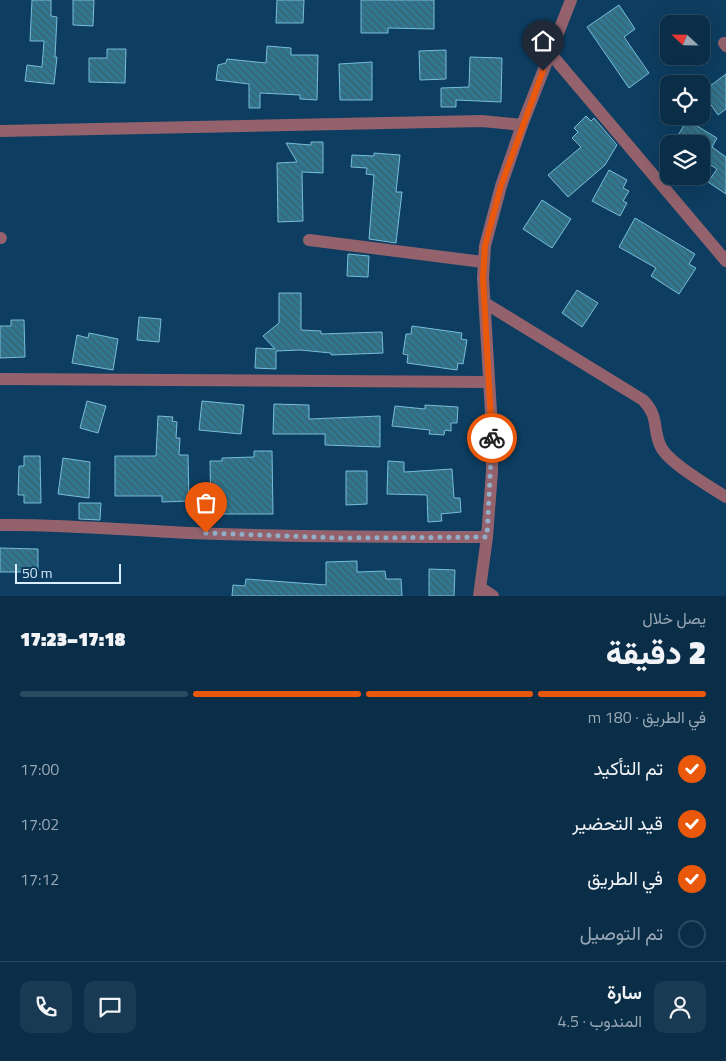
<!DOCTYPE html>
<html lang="ar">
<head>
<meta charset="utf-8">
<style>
	body { margin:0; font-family:"Titillium Web",Vazirmatn,sans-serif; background:#183a52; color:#f1f3f6; direction:rtl; height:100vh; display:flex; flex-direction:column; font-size:19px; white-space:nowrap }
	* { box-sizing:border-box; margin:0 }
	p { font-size:16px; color:#99a8b4 }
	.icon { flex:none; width:28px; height:28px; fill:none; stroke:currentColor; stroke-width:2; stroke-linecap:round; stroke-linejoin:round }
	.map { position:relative; height:596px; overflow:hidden; direction:ltr }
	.drawer { display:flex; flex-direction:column; background:#0a2e48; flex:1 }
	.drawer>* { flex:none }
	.needle { width:32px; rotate:292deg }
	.tools { position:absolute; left:660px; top:15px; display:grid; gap:10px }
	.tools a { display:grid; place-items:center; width:50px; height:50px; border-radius:10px; background:#0a2e48; box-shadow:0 5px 20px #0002,0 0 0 1px #2a4a60; font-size:25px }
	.scale { position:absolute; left:15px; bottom:12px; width:106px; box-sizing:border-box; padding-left:5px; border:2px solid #d9edfe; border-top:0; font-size:14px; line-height:18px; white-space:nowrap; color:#d9edfe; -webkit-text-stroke:4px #0d3d60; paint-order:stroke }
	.pin { position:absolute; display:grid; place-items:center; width:42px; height:42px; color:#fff; margin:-51px -21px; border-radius:50% 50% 50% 0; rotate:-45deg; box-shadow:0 0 5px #0007 }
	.pin .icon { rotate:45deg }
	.courier { position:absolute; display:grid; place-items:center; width:50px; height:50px; margin:-25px; border:4px solid #ea580c; border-radius:50%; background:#fff; color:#222; box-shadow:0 1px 6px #0007 }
	.head em { font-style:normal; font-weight:800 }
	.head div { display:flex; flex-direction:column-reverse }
	.head { display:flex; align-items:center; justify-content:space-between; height:85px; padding:0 20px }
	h1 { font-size:32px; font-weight:800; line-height:38px }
	.bar { display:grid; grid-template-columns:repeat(4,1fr); gap:8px 5px; align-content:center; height:60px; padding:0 20px }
	.bar i { height:6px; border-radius:4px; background:#2a4a60 }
	.bar .current { background:#ea580c }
	.bar p { grid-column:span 4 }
	.line { display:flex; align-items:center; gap:12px; padding:0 20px; border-top:1px solid #2a4a60 }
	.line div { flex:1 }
	.round { display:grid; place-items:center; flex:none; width:52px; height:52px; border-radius:10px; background:#183a52 }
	ol { padding:0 20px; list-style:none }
	li { display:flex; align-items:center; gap:15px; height:55px }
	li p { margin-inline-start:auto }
	li .icon { padding:5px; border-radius:50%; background:#ea580c; color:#fff; stroke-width:4 }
	li:last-child { color:#99a8b4 }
	li i { width:28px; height:28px; border:2px solid #2a4a60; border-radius:50% }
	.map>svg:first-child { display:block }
</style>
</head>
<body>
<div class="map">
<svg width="726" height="596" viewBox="0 0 726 596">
	<defs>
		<pattern id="building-back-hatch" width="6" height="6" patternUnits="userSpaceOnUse" patternTransform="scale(1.25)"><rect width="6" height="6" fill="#327790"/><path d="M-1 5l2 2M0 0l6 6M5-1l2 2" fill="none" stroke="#3a5f6e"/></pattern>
	</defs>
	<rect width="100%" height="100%" fill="#0d3d60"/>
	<!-- building -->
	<g fill="url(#building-back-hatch)" stroke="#79bdd9">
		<polygon points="32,0 51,0 51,16 57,17 55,57 57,57 54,84 25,81 27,65 42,67 44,41 30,41"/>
		<polygon points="73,0 94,0 93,26 73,25"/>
		<polygon points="277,0 304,0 303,23 276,23"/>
		<polygon points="361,0 434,0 434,29 388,28 388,33 361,33"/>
		<polygon points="619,5 635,29 624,37 649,73 629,88 587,27"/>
		<polygon points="267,46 291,48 291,55 318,55 317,100 300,99 300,95 260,93 260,108 249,108 249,84 216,80 218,65 226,63 227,59 266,63"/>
		<polygon points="107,49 126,49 125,83 89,82 89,58 107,58"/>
		<polygon points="446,50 446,79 420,80 419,51"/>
		<polygon points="470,57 502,58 501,102 456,100 456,107 441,107 441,88 469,87"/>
		<polygon points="372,62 372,100 340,100 339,64"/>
		<polygon points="726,74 726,109 718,115 702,92"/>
		<polygon points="586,116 591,121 594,118 617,145 605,165 568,197 548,175 581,147 572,138 578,132 574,128"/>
		<polygon points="687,120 717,138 712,147 726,157 726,194 708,182 717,169 704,161 701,165 701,144 673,144"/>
		<polygon points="311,142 323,142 323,173 302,172 303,221 278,222 277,163 297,162 286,143 311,145"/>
		<polygon points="374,153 400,155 396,192 402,192 396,243 369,239 374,175 366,174 367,168 351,167 352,155 374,156"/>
		<polygon points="609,170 627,180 623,188 629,191 623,201 627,203 620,216 592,201"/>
		<polygon points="542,200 571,219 552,248 523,229"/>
		<polygon points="635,218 695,254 689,264 696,268 679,294 651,276 656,268 619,247"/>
		<polygon points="348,254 369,256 368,277 347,276"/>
		<polygon points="577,290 598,303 582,327 562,313"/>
		<polygon points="279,293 301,293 301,330 321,331 321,334 382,332 383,353 331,355 331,353 300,350 276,351 276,369 255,368 256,348 275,349 263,336 279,323"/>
		<polygon points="139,317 161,319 159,342 137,340"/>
		<polygon points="11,320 24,320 25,357 0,358 0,326 11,326"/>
		<polygon points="412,326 462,333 461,339 467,340 463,364 458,363 457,370 407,363 408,355 403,354 406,334 411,334"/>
		<polygon points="89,333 118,339 113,370 72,363 77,335 88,338"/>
		<polygon points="87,401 106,406 98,433 80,428"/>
		<polygon points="202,401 244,405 241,434 199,430"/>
		<polygon points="274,404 309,405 309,419 380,416 380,447 325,445 325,434 273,434"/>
		<polygon points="425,405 458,407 457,423 451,423 451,431 445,430 444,435 429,434 430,430 392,426 395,406 425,409"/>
		<polygon points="158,416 173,417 172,421 177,422 176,438 180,438 179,455 188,455 189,501 162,502 162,496 115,496 115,456 156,456"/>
		<polygon points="254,451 272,451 273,514 211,514 210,461 222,461 222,458 254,457"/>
		<polygon points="24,456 40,456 41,503 24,503 24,495 18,495 19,466 24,466"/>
		<polygon points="63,458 90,462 89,498 58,494"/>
		<polygon points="388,461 404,462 404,472 452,469 454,498 460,498 461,512 441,514 442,521 428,522 427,495 387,494"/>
		<polygon points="346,471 367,471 367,504 346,505"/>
		<polygon points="79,503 101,503 100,520 79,519"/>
		<polygon points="0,548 38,549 38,572 0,572"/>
		<polygon points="357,561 357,572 385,571 386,579 401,579 402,596 232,596 233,585 245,586 246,579 326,585 326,562"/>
		<polygon points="429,569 455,570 454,596 429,596"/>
	</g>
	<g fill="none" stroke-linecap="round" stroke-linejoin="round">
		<!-- minor -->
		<g stroke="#93626c" stroke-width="12">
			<polyline points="724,43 726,46"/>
			<polyline points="550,53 726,261"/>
			<polyline points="0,131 482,121 522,125"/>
			<polyline points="0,238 1,238"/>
			<polyline points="309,240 483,262"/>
			<path d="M 485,303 L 643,400 C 660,417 652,430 661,447 C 669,463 709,486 726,497"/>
			<polyline points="0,379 487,382"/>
			<path d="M 0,525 C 63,524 126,530 189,533 C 288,537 388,537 487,537"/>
			<polyline points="481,588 493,596"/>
			<polyline points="479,596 487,537 492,472 492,429 483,278 485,246 501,186 522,125 571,0"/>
		</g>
	</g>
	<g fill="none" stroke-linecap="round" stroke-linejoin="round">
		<!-- done -->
		<polyline stroke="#92afc7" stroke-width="5" stroke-dasharray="0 9" points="206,533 340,538 487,537 492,438"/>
		<!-- route -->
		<polyline stroke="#ea580c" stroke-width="6" points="492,438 483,278 485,246 501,186 543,71"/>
	</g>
</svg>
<div class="tools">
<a><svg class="needle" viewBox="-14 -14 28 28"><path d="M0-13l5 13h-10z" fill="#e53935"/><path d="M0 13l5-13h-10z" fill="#99a8b4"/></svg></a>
<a><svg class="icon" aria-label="locate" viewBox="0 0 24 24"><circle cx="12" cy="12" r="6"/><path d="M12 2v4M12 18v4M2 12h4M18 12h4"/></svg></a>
<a><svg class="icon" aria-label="layers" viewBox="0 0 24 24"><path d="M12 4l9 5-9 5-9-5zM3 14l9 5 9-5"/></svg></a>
</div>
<div class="scale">50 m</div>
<div class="pin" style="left:206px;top:533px;background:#ea580c"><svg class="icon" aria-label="bag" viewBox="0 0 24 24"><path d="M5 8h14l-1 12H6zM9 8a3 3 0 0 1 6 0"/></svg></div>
<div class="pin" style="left:543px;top:71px;background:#1f2937"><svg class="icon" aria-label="home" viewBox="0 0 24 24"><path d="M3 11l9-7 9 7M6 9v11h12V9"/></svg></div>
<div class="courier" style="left:492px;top:438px"><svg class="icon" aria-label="bike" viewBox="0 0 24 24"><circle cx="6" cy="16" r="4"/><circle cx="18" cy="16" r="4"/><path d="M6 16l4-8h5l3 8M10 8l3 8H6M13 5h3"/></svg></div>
</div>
<section class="drawer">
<div class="head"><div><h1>2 دقيقة</h1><p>يصل خلال</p></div><em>17:18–17:23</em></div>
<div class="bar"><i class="current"></i><i class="current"></i><i class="current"></i><i></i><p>في الطريق · 180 m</p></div>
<ol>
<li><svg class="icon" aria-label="check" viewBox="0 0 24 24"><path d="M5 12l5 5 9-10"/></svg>تم التأكيد<p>17:00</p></li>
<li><svg class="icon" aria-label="check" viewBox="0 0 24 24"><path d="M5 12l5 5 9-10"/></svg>قيد التحضير<p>17:02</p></li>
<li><svg class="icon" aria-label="check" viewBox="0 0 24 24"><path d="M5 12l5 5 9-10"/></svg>في الطريق<p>17:12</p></li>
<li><i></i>تم التوصيل</li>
</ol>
<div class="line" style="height:90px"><a class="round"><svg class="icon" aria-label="person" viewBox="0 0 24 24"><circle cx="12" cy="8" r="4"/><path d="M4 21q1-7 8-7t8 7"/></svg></a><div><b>سارة</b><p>المندوب · 4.5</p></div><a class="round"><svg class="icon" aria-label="chat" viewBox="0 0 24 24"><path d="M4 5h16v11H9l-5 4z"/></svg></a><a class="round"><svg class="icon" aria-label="phone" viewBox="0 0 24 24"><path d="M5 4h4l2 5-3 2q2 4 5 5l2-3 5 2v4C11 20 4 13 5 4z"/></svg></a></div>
</section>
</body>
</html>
